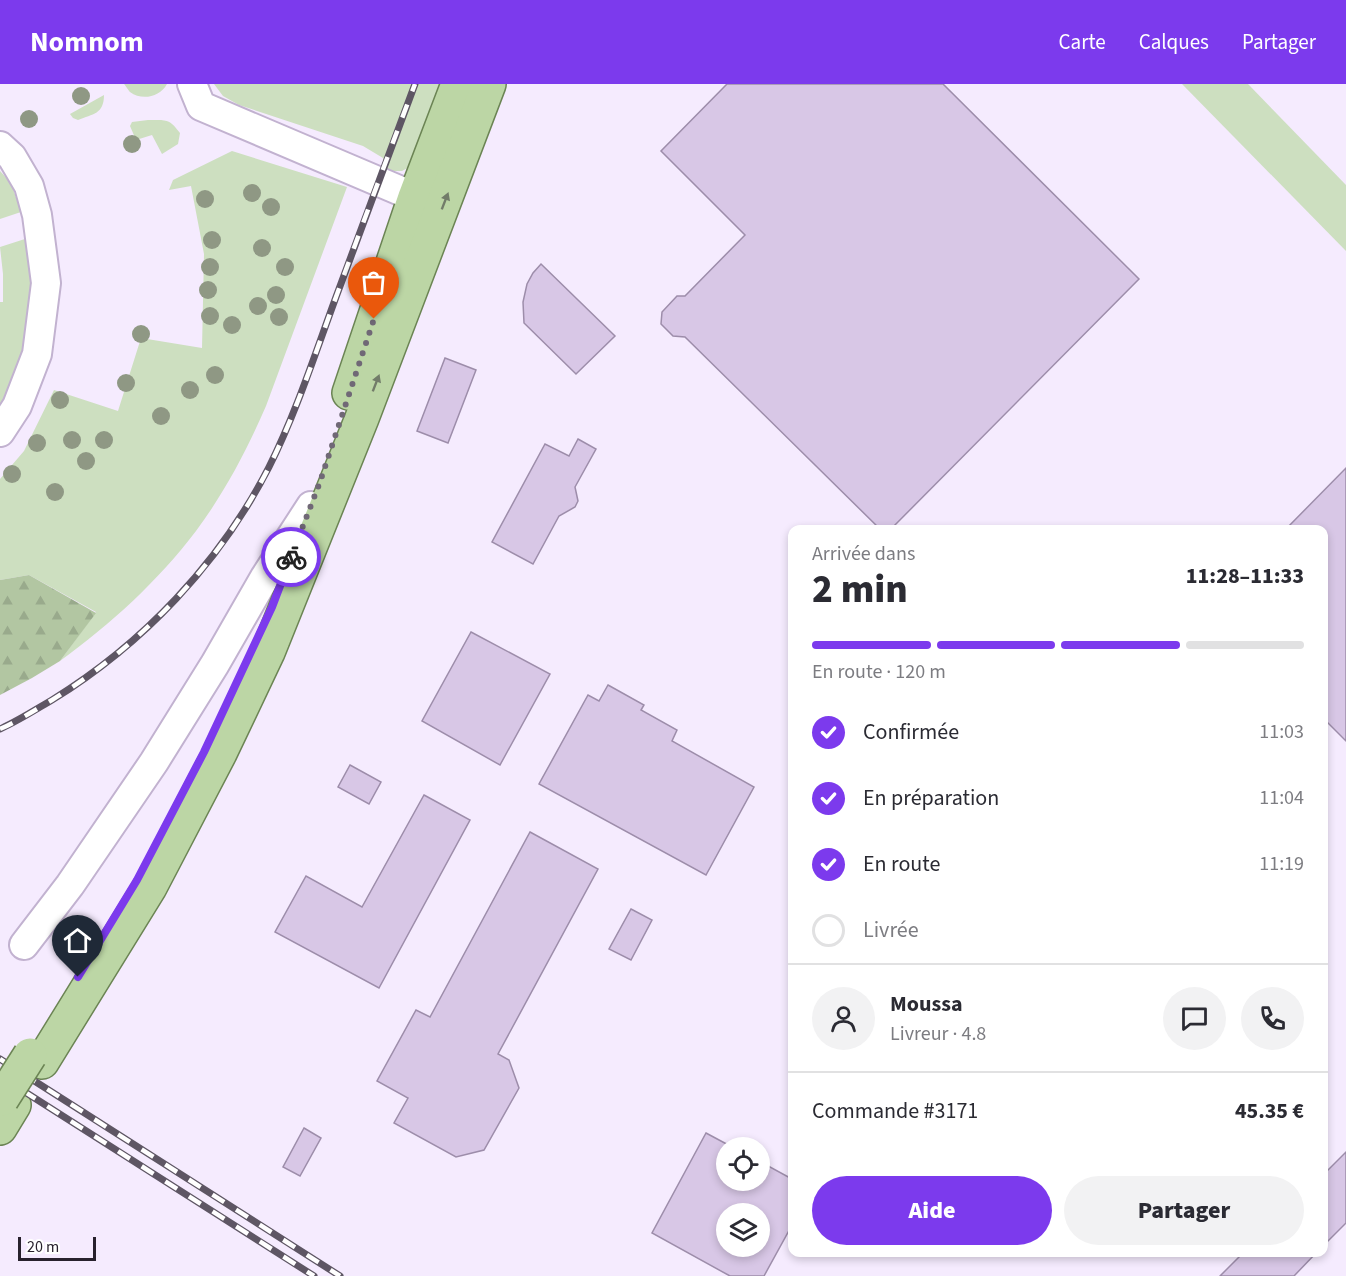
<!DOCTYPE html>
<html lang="fr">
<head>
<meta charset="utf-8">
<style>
	body { margin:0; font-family:"Source Sans 3",sans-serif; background:#f2f2f3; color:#2b2b33; height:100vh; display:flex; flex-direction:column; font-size:22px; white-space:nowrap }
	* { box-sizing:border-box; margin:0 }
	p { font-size:20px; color:#7c7c81 }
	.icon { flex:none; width:33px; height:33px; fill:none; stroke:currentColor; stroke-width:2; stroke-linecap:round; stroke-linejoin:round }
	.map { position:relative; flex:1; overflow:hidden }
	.sheet { position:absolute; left:788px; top:441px; width:540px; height:732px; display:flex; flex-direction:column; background:#fff; border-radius:12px; box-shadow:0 3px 9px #0003 }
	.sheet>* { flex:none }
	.tools { position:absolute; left:716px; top:1053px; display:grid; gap:12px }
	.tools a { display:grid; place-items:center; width:54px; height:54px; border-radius:50%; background:#fff; box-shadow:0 3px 9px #0003; font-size:30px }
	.scale { position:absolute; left:18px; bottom:15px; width:78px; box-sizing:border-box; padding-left:6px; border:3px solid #28212d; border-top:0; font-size:16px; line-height:21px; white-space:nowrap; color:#28212d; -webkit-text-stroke:4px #fff; paint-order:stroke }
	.pin { position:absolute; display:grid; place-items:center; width:51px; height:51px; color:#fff; margin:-62px -26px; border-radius:50% 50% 50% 0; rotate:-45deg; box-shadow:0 0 6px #0007 }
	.pin .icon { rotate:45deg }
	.courier { position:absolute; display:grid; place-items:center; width:60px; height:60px; margin:-30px; border:4px solid #7c3aed; border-radius:50%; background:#fff; color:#222; box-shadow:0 2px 8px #0007 }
	.overview em { font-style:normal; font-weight:800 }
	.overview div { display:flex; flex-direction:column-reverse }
	.overview { display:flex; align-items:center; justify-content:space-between; height:102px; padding:0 24px }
	h1 { font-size:39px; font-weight:800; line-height:45px }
	.bar { display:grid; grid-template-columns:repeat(4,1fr); gap:9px 6px; align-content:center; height:72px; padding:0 24px }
	.bar i { height:8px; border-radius:4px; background:#e1e1e2 }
	.bar .current { background:#7c3aed }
	.bar p { grid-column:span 4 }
	.line { display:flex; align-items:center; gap:15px; padding:0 24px; border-top:2px solid #e1e1e2 }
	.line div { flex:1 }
	.round { display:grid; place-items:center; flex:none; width:63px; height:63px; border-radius:32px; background:#f2f2f3 }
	ol { padding:0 24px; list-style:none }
	li { display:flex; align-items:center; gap:18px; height:66px }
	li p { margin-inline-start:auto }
	li .icon { padding:6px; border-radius:50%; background:#7c3aed; color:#fff; stroke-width:4 }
	li:last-child { color:#7c7c81 }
	li i { width:33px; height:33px; border:3px solid #e1e1e2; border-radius:50% }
	.action { display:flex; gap:12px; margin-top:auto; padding:12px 24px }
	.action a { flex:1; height:69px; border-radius:36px; background:#7c3aed; color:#fff; font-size:24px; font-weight:800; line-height:69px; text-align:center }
	.action a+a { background:#f2f2f3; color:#2b2b33 }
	header { display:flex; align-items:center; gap:36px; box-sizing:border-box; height:84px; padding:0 30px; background:#7c3aed; color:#fff }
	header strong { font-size:28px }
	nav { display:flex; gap:33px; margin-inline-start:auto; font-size:21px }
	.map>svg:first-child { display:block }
</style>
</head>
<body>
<header>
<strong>Nomnom</strong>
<nav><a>Carte</a><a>Calques</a><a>Partager</a></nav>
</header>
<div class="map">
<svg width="1346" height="1192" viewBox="0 0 1346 1192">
	<defs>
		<pattern id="forest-firs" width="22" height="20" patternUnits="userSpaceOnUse" patternTransform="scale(1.5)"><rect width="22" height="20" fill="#b2c6a2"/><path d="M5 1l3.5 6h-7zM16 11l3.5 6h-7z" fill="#99aa8c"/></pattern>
	</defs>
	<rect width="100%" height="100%" fill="#f5ebfe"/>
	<!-- grass -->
	<g fill="#cddfc0">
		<path d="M 124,0 L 167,0 C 160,13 142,17 130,8 C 129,7 125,1 124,0 Z"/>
		<polygon points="214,0 445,0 415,80 402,87 389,87 383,74 363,62 239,21 223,12"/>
		<polygon points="1182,0 1248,0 1346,101 1346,167"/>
		<path d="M 104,11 C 104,30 93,30 78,36 L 73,34 L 70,30 Z"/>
		<path d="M 148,36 C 166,36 169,34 180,49 L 178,60 L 162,70 L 152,51 L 136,56 L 130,42 L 132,38 Z"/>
		<path d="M 232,67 L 347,103 L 266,322 C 247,366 225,408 196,447 C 158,497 111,540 60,577 L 96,528 L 29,491 L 0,496 L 0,395 L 24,367 L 54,306 L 118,327 L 141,254 L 202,264 L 204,170 L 191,102 L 169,106 L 173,96 Z"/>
		<polygon points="0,87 11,99 21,128 0,135"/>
		<polygon points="28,154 33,187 30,237 17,290 0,321 0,218 3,218 3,190 0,163"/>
	</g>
	<!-- forest -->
	<polygon fill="url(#forest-firs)" points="29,491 96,529 60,577 32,594 0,611 0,496"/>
	<!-- building -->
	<g fill="#d8c7e6" stroke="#9d8daa" stroke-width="1.5" fill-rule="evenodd">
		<polygon points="727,0 943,0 1139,195 890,446 881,446 685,253 673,252 661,240 662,228 677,212 685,212 745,151 661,67"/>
		<polygon points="541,180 615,252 576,290 524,239 523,218 527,200 533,189"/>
		<polygon points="445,274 476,286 448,359 417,347"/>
		<polygon points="578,355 596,365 575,403 578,417 575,423 559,432 533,480 492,458 545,360 569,372"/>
		<polygon points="1346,384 1346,657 1323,634 1323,446 1285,446"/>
		<polygon points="471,548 550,590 500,681 422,637"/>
		<polygon points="608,601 644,621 641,626 677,646 672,657 754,703 706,791 539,700 588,611 599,617"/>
		<polygon points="350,681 381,698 369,720 338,703"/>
		<polygon points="424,711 470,736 379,904 275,848 306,792 362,823"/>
		<polygon points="530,748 598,785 498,970 509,976 519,1004 484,1066 456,1073 394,1039 408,1014 377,997 416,926 430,933"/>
		<polygon points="631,825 652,836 631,876 609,865"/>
		<polygon points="304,1044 321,1054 300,1092 283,1083"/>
		<path d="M 706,1049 L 734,1064 L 726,1064 L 726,1096 L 759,1096 L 759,1077 L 792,1095 L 792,1141 L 764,1192 L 730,1192 L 652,1149 ZM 726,1130 L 759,1130 L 759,1162 L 726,1162 Z"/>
		<polygon points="1346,1068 1346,1139 1323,1162 1323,1091"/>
		<polygon points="1244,1168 1317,1168 1294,1192 1220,1192"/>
	</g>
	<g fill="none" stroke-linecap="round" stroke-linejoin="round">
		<!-- minor casing -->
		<g stroke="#c2b2d0" stroke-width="32">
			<g id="minor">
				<polyline points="192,0 201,22 415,113"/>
				<polyline points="0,62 12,73 29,102 37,131 46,199 37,270 17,322 0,348"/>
				<polyline points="24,861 70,801 154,678 215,580 265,493 311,422"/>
			</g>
		</g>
		<!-- major casing -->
		<g stroke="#6b8454" stroke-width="36">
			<g id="major">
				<polyline points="349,309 415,113 458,0"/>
				<polyline points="42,978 150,803 220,669 268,568 362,334 489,0"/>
				<polyline points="0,1044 14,1021"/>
			</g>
		</g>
		<!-- minor -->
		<use href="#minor" stroke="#fff" stroke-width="28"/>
		<!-- major -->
		<use href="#major" stroke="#bcd6a5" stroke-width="33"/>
		<!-- rail casing -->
		<g stroke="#5e5664" stroke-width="7">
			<g id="rail">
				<path d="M 0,645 C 18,637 35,626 52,616 C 143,560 220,479 269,383 C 296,329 315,270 336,213 C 362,142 388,71 415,0"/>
				<polyline points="0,975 340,1192"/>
				<polyline points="0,992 314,1192"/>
			</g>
		</g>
		<!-- rail -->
		<use href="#rail" stroke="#fff" stroke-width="4.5" stroke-dasharray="14" stroke-linecap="butt"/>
		<!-- major-bridge casing -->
		<g stroke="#6b8454" stroke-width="36" stroke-linecap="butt">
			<polyline id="major-bridge" points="2,1015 30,971"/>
		</g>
		<!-- major-bridge -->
		<use href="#major-bridge" stroke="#bcd6a5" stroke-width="33"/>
	</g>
	<!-- trees -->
	<g fill="#8f9884">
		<circle cx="81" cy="12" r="9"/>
		<circle cx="29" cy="35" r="9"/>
		<circle cx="132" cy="60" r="9"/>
		<circle cx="252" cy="109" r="9"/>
		<circle cx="205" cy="115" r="9"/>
		<circle cx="271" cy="123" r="9"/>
		<circle cx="212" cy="156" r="9"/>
		<circle cx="262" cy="164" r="9"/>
		<circle cx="210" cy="183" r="9"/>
		<circle cx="285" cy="183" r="9"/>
		<circle cx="208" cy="206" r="9"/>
		<circle cx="276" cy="211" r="9"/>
		<circle cx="258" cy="222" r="9"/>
		<circle cx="210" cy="232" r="9"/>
		<circle cx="279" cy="233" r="9"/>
		<circle cx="232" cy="241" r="9"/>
		<circle cx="141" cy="250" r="9"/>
		<circle cx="215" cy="291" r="9"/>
		<circle cx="126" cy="299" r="9"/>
		<circle cx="190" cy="306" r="9"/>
		<circle cx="60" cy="316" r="9"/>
		<circle cx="161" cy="332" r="9"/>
		<circle cx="72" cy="356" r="9"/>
		<circle cx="104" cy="356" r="9"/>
		<circle cx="37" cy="359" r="9"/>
		<circle cx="86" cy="377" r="9"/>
		<circle cx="12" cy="390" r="9"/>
		<circle cx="55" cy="408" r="9"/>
	</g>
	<!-- one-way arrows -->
	<defs><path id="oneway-solid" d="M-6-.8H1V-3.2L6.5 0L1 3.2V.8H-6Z" transform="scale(1.5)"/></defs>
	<g fill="#727c69">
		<use href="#oneway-solid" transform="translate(445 117) rotate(-69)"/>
		<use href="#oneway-solid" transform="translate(376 299) rotate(-69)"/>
	</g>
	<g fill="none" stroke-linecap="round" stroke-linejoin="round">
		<!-- done -->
		<polyline stroke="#706876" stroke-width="6" stroke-dasharray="0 10.8" points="291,473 320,398 374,235"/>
		<!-- route -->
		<polyline stroke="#7c3aed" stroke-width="8" points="78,893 137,796 204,668 272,523 291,473"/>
	</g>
</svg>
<div class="tools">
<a><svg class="icon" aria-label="locate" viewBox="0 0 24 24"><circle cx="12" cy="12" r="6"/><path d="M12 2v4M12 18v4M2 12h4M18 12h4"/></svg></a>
<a><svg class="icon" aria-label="layers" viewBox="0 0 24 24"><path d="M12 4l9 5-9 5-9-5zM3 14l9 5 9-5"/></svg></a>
</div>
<div class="scale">20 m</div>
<div class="pin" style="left:374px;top:235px;background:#ea580c"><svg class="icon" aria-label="bag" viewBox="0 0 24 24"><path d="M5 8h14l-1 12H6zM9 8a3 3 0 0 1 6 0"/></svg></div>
<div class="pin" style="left:78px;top:893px;background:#1f2937"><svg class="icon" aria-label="home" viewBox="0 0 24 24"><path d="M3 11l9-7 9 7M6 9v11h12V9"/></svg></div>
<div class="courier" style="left:291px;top:473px"><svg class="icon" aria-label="bike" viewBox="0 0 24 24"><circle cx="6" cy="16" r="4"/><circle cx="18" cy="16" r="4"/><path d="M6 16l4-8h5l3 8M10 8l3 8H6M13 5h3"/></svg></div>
<section class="sheet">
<div class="overview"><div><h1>2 min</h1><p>Arrivée dans</p></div><em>11:28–11:33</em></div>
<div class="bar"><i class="current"></i><i class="current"></i><i class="current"></i><i></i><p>En route · 120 m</p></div>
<ol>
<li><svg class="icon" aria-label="check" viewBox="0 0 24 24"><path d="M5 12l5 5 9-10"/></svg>Confirmée<p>11:03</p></li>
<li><svg class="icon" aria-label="check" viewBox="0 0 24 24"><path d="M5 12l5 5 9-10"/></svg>En préparation<p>11:04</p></li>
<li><svg class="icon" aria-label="check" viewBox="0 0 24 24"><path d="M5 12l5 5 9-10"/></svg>En route<p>11:19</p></li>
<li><i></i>Livrée</li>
</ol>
<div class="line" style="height:108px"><a class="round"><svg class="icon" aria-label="person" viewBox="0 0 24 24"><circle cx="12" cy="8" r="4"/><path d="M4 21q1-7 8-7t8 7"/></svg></a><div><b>Moussa</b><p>Livreur · 4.8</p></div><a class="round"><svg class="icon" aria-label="chat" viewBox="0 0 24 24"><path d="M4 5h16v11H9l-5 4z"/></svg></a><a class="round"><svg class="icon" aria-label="phone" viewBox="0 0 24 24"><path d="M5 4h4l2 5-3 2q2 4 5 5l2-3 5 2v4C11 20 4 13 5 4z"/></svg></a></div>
<div class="line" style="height:78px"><div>Commande #3171</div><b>45.35 €</b></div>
<div class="action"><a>Aide</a><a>Partager</a></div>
</section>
</div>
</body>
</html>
